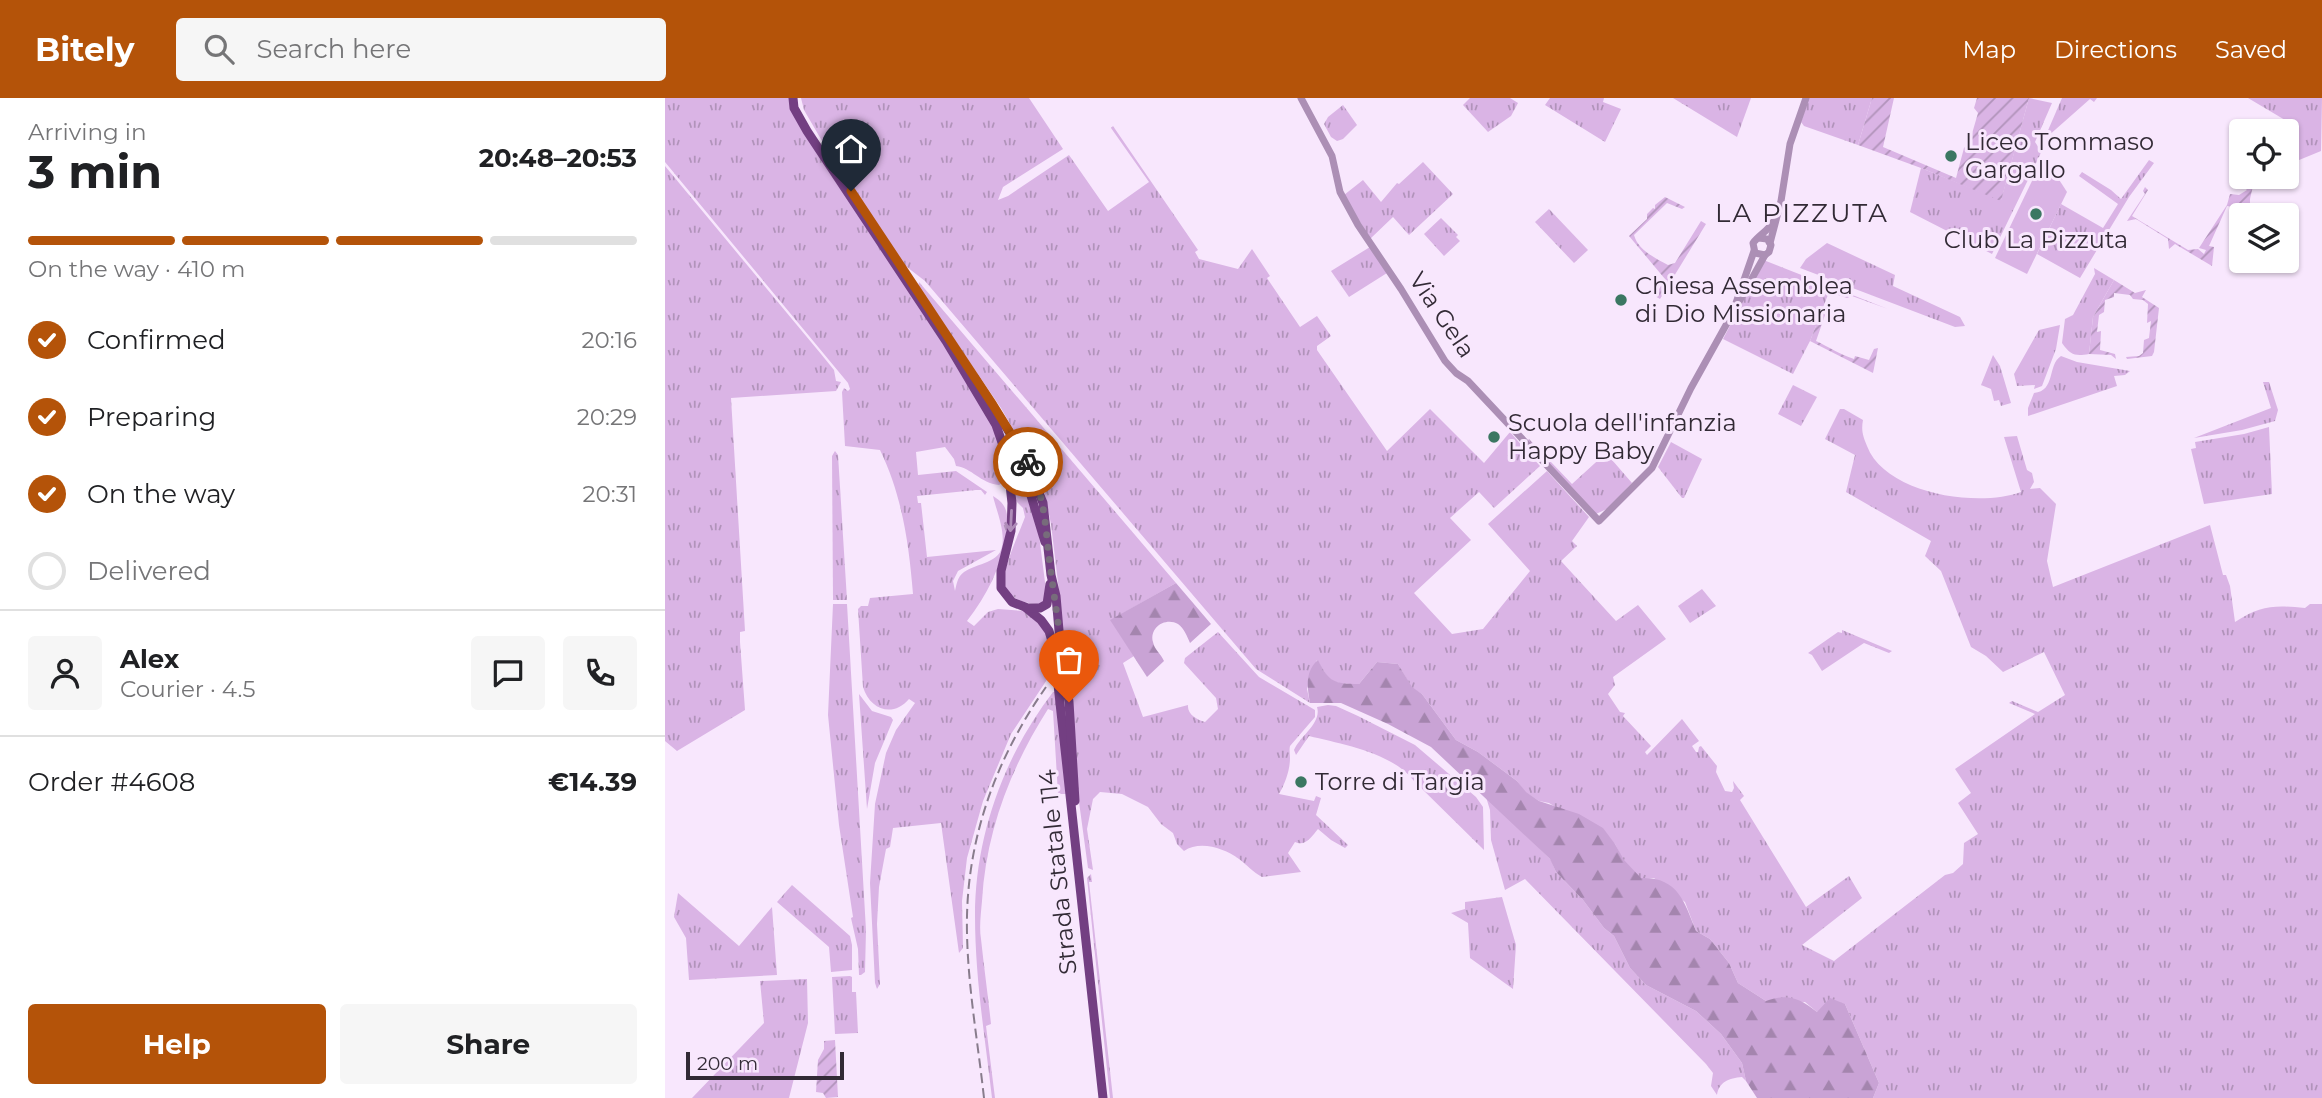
<!DOCTYPE html>
<html lang="en">
<head>
<meta charset="utf-8">
<style>
	body { margin:0; font-family:Montserrat,sans-serif; background:#f6f6f6; color:#202124; height:100vh; display:flex; flex-direction:column; font-size:26px; white-space:nowrap }
	* { box-sizing:border-box; margin:0 }
	p { font-size:23px; color:#757577 }
	.icon { flex:none; width:38px; height:38px; fill:none; stroke:currentColor; stroke-width:2; stroke-linecap:round; stroke-linejoin:round }
	.map { position:relative; flex:1; overflow:hidden }
	.sheet { display:flex; flex-direction:column; background:#fff; width:665px }
	.sheet>* { flex:none }
	.buttons { position:absolute; left:1564px; top:21px; display:grid; gap:14px }
	.buttons a { display:grid; place-items:center; width:70px; height:70px; border-radius:7px; background:#fff; box-shadow:0 2px 5px #0004; font-size:35px }
	.scale { position:absolute; left:21px; bottom:18px; width:158px; box-sizing:border-box; padding-left:7px; border:4px solid #322a35; border-top:0; font-size:19px; line-height:24px; white-space:nowrap; color:#322a35; -webkit-text-stroke:5px #f8e7fd; paint-order:stroke }
	.pin { position:absolute; display:grid; place-items:center; width:60px; height:60px; color:#fff; margin:-72px -30px; border-radius:50% 50% 50% 0; rotate:-45deg; box-shadow:0 0 7px #0007 }
	.pin .icon { rotate:45deg }
	.courier { position:absolute; display:grid; place-items:center; width:70px; height:70px; margin:-35px; border:5px solid #b45309; border-radius:50%; background:#fff; color:#222; box-shadow:0 2px 9px #0007 }
	.summary em { font-style:normal; font-weight:700 }
	.summary div { display:flex; flex-direction:column-reverse }
	.summary { display:flex; align-items:center; justify-content:space-between; height:119px; padding:0 28px }
	h1 { font-size:46px; font-weight:700; line-height:52px }
	.bar { display:grid; grid-template-columns:repeat(4,1fr); gap:10px 7px; align-content:center; height:84px; padding:0 28px }
	.bar i { height:9px; border-radius:5px; background:#e0e0e0 }
	.bar .active { background:#b45309 }
	.bar p { grid-column:span 4 }
	.line { display:flex; align-items:center; gap:18px; padding:0 28px; border-top:2px solid #e0e0e0 }
	.line div { flex:1 }
	.round { display:grid; place-items:center; flex:none; width:74px; height:74px; border-radius:7px; background:#f6f6f6 }
	ol { padding:0 28px; list-style:none }
	li { display:flex; align-items:center; gap:21px; height:77px }
	li p { margin-inline-start:auto }
	li .icon { padding:7px; border-radius:50%; background:#b45309; color:#fff; stroke-width:4 }
	li:last-child { color:#757577 }
	li i { width:38px; height:38px; border:4px solid #e0e0e0; border-radius:50% }
	.button { display:flex; gap:14px; margin-top:auto; padding:14px 28px }
	.button a { flex:1; height:80px; border-radius:7px; background:#b45309; color:#fff; font-size:28px; font-weight:700; line-height:80px; text-align:center }
	.button a+a { background:#f6f6f6; color:#202124 }
	header { display:flex; align-items:center; gap:42px; box-sizing:border-box; height:98px; padding:0 35px; background:#b45309; color:#fff }
	header strong { font-size:33px }
	nav { display:flex; gap:38px; margin-inline-start:auto; font-size:24px }
	.search { width:490px; height:63px; background:#f6f6f6; display:flex; align-items:center; gap:18px; box-sizing:border-box; padding:0 24px; border-radius:7px; color:#757577; font-size:26px }
	main { display:flex; flex:1; min-height:0 }
	.map>svg:first-child { display:block }
</style>
</head>
<body>
<header>
<strong>Bitely</strong>
<div class="search"><svg class="icon" aria-label="search" viewBox="0 0 24 24"><circle cx="10" cy="10" r="6"/><path d="M15 15l6 6"/></svg>Search here</div>
<nav><a>Map</a><a>Directions</a><a>Saved</a></nav>
</header>
<main>
<section class="sheet">
<div class="summary"><div><h1>3 min</h1><p>Arriving in</p></div><em>20:48–20:53</em></div>
<div class="bar"><i class="active"></i><i class="active"></i><i class="active"></i><i></i><p>On the way · 410 m</p></div>
<ol>
<li><svg class="icon" aria-label="check" viewBox="0 0 24 24"><path d="M5 12l5 5 9-10"/></svg>Confirmed<p>20:16</p></li>
<li><svg class="icon" aria-label="check" viewBox="0 0 24 24"><path d="M5 12l5 5 9-10"/></svg>Preparing<p>20:29</p></li>
<li><svg class="icon" aria-label="check" viewBox="0 0 24 24"><path d="M5 12l5 5 9-10"/></svg>On the way<p>20:31</p></li>
<li><i></i>Delivered</li>
</ol>
<div class="line" style="height:126px"><a class="round"><svg class="icon" aria-label="person" viewBox="0 0 24 24"><circle cx="12" cy="8" r="4"/><path d="M4 21q1-7 8-7t8 7"/></svg></a><div><b>Alex</b><p>Courier · 4.5</p></div><a class="round"><svg class="icon" aria-label="chat" viewBox="0 0 24 24"><path d="M4 5h16v11H9l-5 4z"/></svg></a><a class="round"><svg class="icon" aria-label="phone" viewBox="0 0 24 24"><path d="M5 4h4l2 5-3 2q2 4 5 5l2-3 5 2v4C11 20 4 13 5 4z"/></svg></a></div>
<div class="line" style="height:91px"><div>Order #4608</div><b>€14.39</b></div>
<div class="button"><a>Help</a><a>Share</a></div>
</section>
<div class="map">
<svg width="1657" height="1000" viewBox="0 0 1657 1000">
	<defs>
		<pattern id="grass-tufts" width="24" height="20" patternUnits="userSpaceOnUse" patternTransform="scale(1.75)"><rect width="24" height="20" fill="#dab4e5"/><path d="M3 7l-1-3M5 7V3M7 7l1-3M15 17l-1-3M17 17v-4M19 17l1-3" fill="none" stroke="#b193ba"/></pattern>
		<pattern id="forest-firs" width="22" height="20" patternUnits="userSpaceOnUse" patternTransform="scale(1.75)"><rect width="22" height="20" fill="#c9a3d5"/><path d="M5 1l3.5 6h-7zM16 11l3.5 6h-7z" fill="#a485ae"/></pattern>
		<pattern id="garden-furrows" width="10" height="10" patternUnits="userSpaceOnUse" patternTransform="scale(1.75)"><rect width="10" height="10" fill="#dab4e5"/><path d="M-1 1l2-2M0 10L10 0M9 11l2-2" fill="none" stroke="#b193ba"/></pattern>
	</defs>
	<rect width="100%" height="100%" fill="#f8e7fd"/>
	<!-- grass -->
	<g fill="url(#grass-tufts)">
		<path d="M 0,0 L 124,0 L 277,243 C 294,279 325,311 337,350 C 340,360 339,372 340,383 L 334,387 C 315,385 307,370 291,368 L 289,361 L 280,349 L 251,354 L 253,377 L 291,373 L 322,394 L 320,397 L 316,392 L 311,392 L 252,398 L 253,405 L 256,405 L 262,459 L 331,452 L 293,473 L 288,483 L 290,493 C 291,489 292,482 295,478 C 304,466 330,467 336,452 C 342,436 331,412 328,398 C 333,401 338,405 340,410 C 344,419 342,428 341,437 C 336,470 322,497 302,523 L 309,528 L 323,514 L 333,511 L 359,513 L 377,528 L 384,542 L 387,574 L 346,636 L 318,703 L 302,760 L 297,803 L 298,850 L 294,855 L 276,725 L 228,730 L 225,749 L 221,751 L 214,789 L 212,826 L 215,886 L 212,891 L 210,885 L 205,785 L 210,706 L 221,655 L 231,632 L 250,605 L 244,601 C 228,620 205,612 198,589 L 193,511 L 196,508 L 203,508 L 205,500 L 248,496 C 244,446 237,397 215,352 L 180,348 L 177,294 L 179,290 L 183,293 L 185,291 L 183,285 L 0,64 Z"/>
		<path d="M 136,0 L 364,0 L 398,51 L 338,89 L 333,102 L 343,98 L 404,57 L 443,113 L 484,84 L 446,30 L 448,28 L 533,152 L 530,154 L 534,161 L 573,171 L 587,151 L 605,178 L 602,180 L 635,229 L 652,218 L 666,238 L 652,248 L 652,252 L 722,353 L 765,311 L 819,365 L 845,334 L 875,368 L 829,410 L 814,394 L 785,420 L 806,442 L 749,495 L 787,536 L 818,531 L 865,473 L 823,426 L 882,373 L 924,419 L 907,443 L 912,448 L 896,463 L 951,523 L 973,507 L 1001,541 L 948,579 L 950,587 L 943,596 L 955,614 L 960,615 L 958,618 L 986,648 L 980,654 L 982,657 L 1017,621 L 1034,643 L 1027,648 L 1031,654 L 1033,654 L 1034,649 L 1036,648 L 1052,668 L 1051,674 L 1060,693 L 1067,694 L 1069,690 L 1068,683 L 1079,698 L 1075,702 L 1141,809 L 1184,778 L 1197,800 L 1137,847 L 1169,863 L 1280,777 L 1288,775 L 1298,766 L 1299,745 L 1313,736 L 1293,705 L 1306,695 L 1290,671 L 1370,616 L 1344,605 L 1347,603 L 1373,614 L 1400,597 L 1379,554 L 1338,574 L 1321,558 L 1306,549 L 1276,473 L 1260,458 L 1266,443 L 1181,394 L 1190,357 L 1160,341 L 1175,311 L 1179,311 L 1198,322 C 1196,333 1198,338 1202,348 C 1220,396 1313,410 1356,394 L 1339,339 L 1352,338 L 1362,372 L 1367,375 L 1369,384 L 1365,391 L 1375,390 L 1391,406 L 1382,463 L 1388,489 L 1545,427 L 1558,477 L 1561,477 L 1565,488 L 1570,524 C 1596,507 1610,507 1640,510 L 1645,506 L 1657,506 L 1657,1000 L 1208,1000 L 1214,985 L 1180,906 L 1152,914 L 1140,904 L 1101,903 L 1073,885 L 1064,865 L 1045,841 L 1031,833 L 1020,804 L 989,780 L 976,781 L 958,762 L 950,746 L 884,705 L 874,703 L 860,694 L 852,683 L 813,654 L 791,642 L 757,596 L 747,590 L 733,566 L 712,564 L 694,586 C 666,586 666,585 652,562 L 642,591 L 645,605 L 591,571 L 260,183 L 238,166 L 157,43 L 139,12 Z"/>
		<polygon points="805,0 845,0 853,5 846,18 823,34 798,7"/>
		<polygon points="885,0 939,0 938,4 956,11 940,44 880,7"/>
		<polygon points="1008,0 1086,0 1072,39"/>
		<polygon points="1144,0 1207,0 1193,47 1139,28 1136,24"/>
		<polygon points="1364,0 1387,5 1370,44 1376,53 1375,57 1327,156 1245,114 1256,70 1336,102"/>
		<polygon points="1397,0 1432,0 1429,4 1425,1 1382,39 1381,37"/>
		<polygon points="1583,0 1657,0 1656,53 1622,67 1622,33 1614,33 1620,22"/>
		<polygon points="678,7 692,27 678,41 672,43 666,39 659,26 663,19"/>
		<polygon points="1484,62 1489,65 1464,99 1415,180 1372,156 1396,106 1438,130 1453,106 1414,78 1417,74 1446,92 1456,101"/>
		<polygon points="758,64 788,96 744,137 728,119 705,141 679,97 698,82 716,104 732,85 734,86"/>
		<polygon points="0,68 156,256 169,272 171,283 176,284 171,293 66,300 80,533 75,534 75,544 80,612 12,653 0,643"/>
		<polygon points="884,111 923,152 909,165 870,124"/>
		<polygon points="776,120 793,137 791,139 795,143 779,158 759,136"/>
		<polygon points="1162,145 1230,177 1228,188 1295,219 1300,228 1290,229 1135,170 1141,161"/>
		<polygon points="705,149 722,175 684,199 666,173"/>
		<polygon points="1099,163 1101,163 1223,211 1187,198 1182,200 1164,194 1145,243 1128,276 1058,241"/>
		<path d="M 1429,170 L 1449,182 L 1428,219 L 1424,256 C 1411,258 1406,258 1397,245 L 1400,221 L 1408,217 L 1430,176 Z"/>
		<path d="M 254,184 L 511,485 L 446,522 L 469,558 L 458,565 L 478,619 L 523,607 C 522,616 532,622 540,624 L 553,611 L 551,600 L 519,565 L 520,560 L 553,534 L 594,579 L 650,612 L 650,619 L 625,648 C 624,652 625,656 625,660 C 625,672 620,686 614,696 L 649,703 L 651,698 L 656,700 L 651,717 L 683,747 L 680,750 L 666,742 L 653,731 C 647,738 641,749 630,744 L 623,755 L 636,774 L 597,779 C 588,774 582,767 574,761 C 559,750 535,742 519,753 L 512,746 L 508,735 L 496,726 L 483,709 L 457,696 L 435,694 L 428,701 L 422,731 L 428,772 L 423,770 L 414,704 L 406,590 L 402,560 L 397,542 L 396,510 L 386,426 L 379,392 L 370,370 L 336,310 L 253,189 Z"/>
		<polygon points="1395,227 1391,251 1377,288 1369,291 1370,287 1352,288 1349,276 1374,232"/>
		<polygon points="1328,257 1335,268 1346,305 1336,308 1334,302 1329,303 1326,291 1316,287"/>
		<path d="M 1396,258 L 1412,264 L 1465,273 L 1460,277 L 1449,278 L 1452,288 L 1363,318 L 1363,310 L 1369,295 C 1391,293 1382,267 1396,258 Z"/>
		<polygon points="1598,284 1604,284 1613,312 1610,323 1577,332 1529,340 1606,310"/>
		<polygon points="1128,287 1152,299 1136,328 1113,316"/>
		<polygon points="1604,329 1607,396 1539,406 1526,351 1531,350 1530,344 1579,336"/>
		<polygon points="864,341 907,386 941,355 967,385 944,410 931,416 862,343"/>
		<polygon points="1006,344 1037,361 1019,400 1017,400 993,369"/>
		<polygon points="170,353 173,357 182,502 168,502 167,358"/>
		<path d="M 355,372 L 374,437 L 382,500 L 378,506 C 363,507 340,501 339,483 C 338,470 355,433 360,419 L 358,410 L 351,403 L 350,374 Z"/>
		<polygon points="1037,491 1051,508 1025,525 1013,508"/>
		<polygon points="168,506 182,506 201,832 200,874 196,877 194,877 193,851 186,820 188,819 174,727 163,617"/>
		<polygon points="1177,532 1227,553 1224,555 1199,545 1157,573 1147,557 1143,555 1173,534 1177,535"/>
		<path d="M 388,594 L 390,594 L 402,696 L 393,696 L 388,613 L 383,611 C 346,669 321,733 317,803 C 316,815 314,829 316,841 C 319,869 323,898 326,926 L 321,928 L 330,1000 L 327,1000 C 320,940 310,879 310,818 C 310,738 339,658 388,594 Z"/>
		<polygon points="194,596 207,613 226,619 228,622 210,665 202,711"/>
		<path d="M 663,607 L 671,608 L 693,618 L 750,647 L 811,699 L 818,709 L 819,752 L 749,683 C 728,655 677,646 644,638 L 631,657 L 629,652 C 635,638 657,625 652,609 Z"/>
		<path d="M 821,699 L 886,762 L 891,774 L 918,802 L 939,830 L 949,838 L 965,870 L 981,887 L 1031,913 L 1056,936 L 1077,965 L 1081,983 L 1077,979 C 1064,980 1054,984 1052,997 L 1046,988 L 1048,975 L 1041,966 L 860,781 L 840,792 L 826,742 L 825,712 Z"/>
		<polygon points="426,776 427,784 424,784 448,1000 445,1000 422,780"/>
		<polygon points="127,787 185,838 187,847 187,872 166,874 164,849 112,804"/>
		<polygon points="13,795 74,848 107,809 112,877 24,882 21,840 9,819"/>
		<polygon points="837,799 851,847 848,891 805,860 803,825 786,815 800,811 800,804"/>
		<polygon points="185,878 187,879 187,894 191,894 193,935 170,936 167,879"/>
		<polygon points="142,881 143,925 124,1000 27,1000 99,925 95,883"/>
	</g>
	<!-- forest -->
	<g fill="url(#forest-firs)">
		<path d="M 511,485 L 546,526 L 525,545 C 522,538 519,530 513,526 C 501,519 484,529 488,544 C 489,551 496,556 499,563 L 482,579 L 445,522 Z"/>
		<path d="M 653,562 C 664,584 669,586 694,586 L 712,564 L 733,566 L 747,589 L 757,596 L 791,642 L 813,654 L 852,683 L 861,694 L 874,703 L 914,716 L 938,730 L 950,746 L 959,762 L 976,780 C 1013,779 1019,803 1031,833 L 1045,841 L 1064,865 L 1073,885 L 1101,903 C 1122,895 1135,900 1152,914 L 1165,900 L 1180,906 L 1214,985 L 1208,1000 L 1092,1000 L 1081,983 L 1077,965 L 1056,936 L 1031,913 L 981,887 L 965,870 L 949,838 L 939,830 L 918,802 L 891,774 L 885,761 L 766,649 L 723,626 L 676,605 L 645,605 C 642,589 640,573 653,562 Z"/>
	</g>
	<!-- park -->
	<polygon fill="#dab4e5" points="1378,60 1380,60 1402,94 1362,176 1330,160"/>
	<!-- garden -->
	<g fill="url(#garden-furrows)">
		<polygon points="1207,0 1229,0 1218,49 1291,80 1299,50 1304,46 1313,15 1309,10 1312,0 1364,0 1336,103 1256,70 1193,47"/>
		<polygon points="1587,79 1590,79 1585,101 1585,112 1562,108 1544,148 1549,149 1547,168 1510,146 1504,151 1503,141 1471,121 1462,123 1480,96 1478,93 1480,89 1483,92 1467,118 1523,152 1533,151 1539,156 1541,152 1534,150 1562,107 1565,96 1574,97 1582,92 1579,89 1581,87 1585,87"/>
		<path d="M 1000,99 L 1020,109 L 1017,111 L 1002,105 L 969,137 C 973,152 990,160 1003,167 L 1010,165 L 1036,123 L 1041,126 L 995,201 L 990,198 L 1000,181 L 964,138 L 982,121 L 982,116 L 988,110 L 990,111 L 990,107 Z"/>
		<polygon points="1449,182 1470,195 1481,192 1477,199 1494,210 1489,254 1487,258 1462,261 1461,259 1474,258 1478,255 1479,242 1484,240 1486,223 1482,225 1483,206 1478,202 1468,201 1465,197 1449,195 1449,199 1440,202 1439,214 1434,217 1432,234 1436,233 1435,252 1450,256 1451,261 1446,257 1424,256 1428,219"/>
		<path d="M 1157,212 L 1160,217 L 1151,243 C 1164,249 1174,256 1189,261 L 1190,258 L 1204,262 L 1209,251 L 1213,250 L 1208,275 L 1145,243 Z"/>
		<polygon points="170,942 173,999 161,1000 158,995 151,994 153,962 159,951 159,943"/>
	</g>
	<g fill="none" stroke-linecap="round" stroke-linejoin="round">
		<!-- minor -->
		<g stroke="#ac8fb5" stroke-width="7">
			<polyline points="636,0 667,58 675,94 693,127 736,191 780,263 791,275 803,283 934,423 987,370 1026,290 1100,157"/>
			<path d="M 1094,140 L 1102,141 L 1106,147 L 1104,154 L 1100,157 L 1090,155 L 1088,145 C 1094,137 1103,133 1108,124"/>
			<polyline points="1105,145 1116,103 1125,46 1141,0"/>
			<polyline points="1071,205 1089,153"/>
		</g>
		<!-- major -->
		<g stroke="#733f82" stroke-width="9">
			<polyline points="128,0 129,10 142,33 281,243 331,327 342,359 347,405 346,433 336,473 336,490 347,504 360,509 376,522 384,533 389,550 438,1000"/>
			<polyline points="309,279 359,357 378,405 386,477 391,498 395,544 404,604 410,703"/>
			<polyline points="346,378 346,374 352,368 358,371 380,444"/>
			<polyline points="362,510 375,510 382,506 385,486"/>
		</g>
		<!-- rail -->
		<path stroke="#887c8c" stroke-width="2" stroke-dasharray="10 5" stroke-linecap="butt" d="M 319,1000 C 313,945 303,890 302,835 C 300,744 330,662 381,589"/>
	</g>
	<!-- one-way arrows -->
	<defs><path id="oneway-shaft" d="M-6 0H5M1.5-3L5.5 0L1.5 3" fill="none" stroke-width="1.6" stroke-linecap="round" stroke-linejoin="round" transform="scale(1.75)"/></defs>
	<use stroke="#af8bb9" href="#oneway-shaft" transform="translate(346 423) rotate(93)"/>
	<g fill="none" stroke-linecap="round" stroke-linejoin="round">
		<!-- done -->
		<path stroke="#776c7b" stroke-width="7" stroke-dasharray="0 12.6" d="M 363,364 C 382,402 380,434 386,475 C 392,517 398,560 404,604"/>
		<!-- route -->
		<polyline stroke="#b45309" stroke-width="9" points="186,93 328,307 363,364"/>
	</g>
	<!-- markers -->
	<g fill="#3b7762" stroke="#f8e7fd" stroke-width="2.5">
		<circle cx="1286" cy="58" r="7"/>
		<circle cx="1371" cy="116" r="7"/>
		<circle cx="956" cy="202" r="7"/>
		<circle cx="829" cy="339" r="7"/>
		<circle cx="636" cy="684" r="7"/>
	</g>
	<g text-anchor="middle" stroke-width="6" stroke-linejoin="round" paint-order="stroke">
		<!-- poi labels -->
		<g font-size="24" fill="#322a35" stroke="#f8e7fd" text-anchor="start">
			<text x="1300" y="52">Liceo Tommaso<tspan x="1300" dy="28">Gargallo</tspan></text>
			<text x="1371" y="150" text-anchor="middle">Club La Pizzuta</text>
			<text x="970" y="196">Chiesa Assemblea<tspan x="970" dy="28">di Dio Missionaria</tspan></text>
			<text x="843" y="333">Scuola dell'infanzia<tspan x="843" dy="28">Happy Baby</tspan></text>
			<text x="650" y="692">Torre di Targia</text>
		</g>
		<!-- street labels -->
		<g font-size="24" fill="#322a35" stroke="#f8e7fd">
			<text transform="translate(777 217) rotate(56)" y="8">Via Gela</text>
			<text transform="translate(393 774) rotate(-96)" y="8">Strada Statale 114</text>
		</g>
		<!-- neighbourhood labels -->
		<g font-size="26" letter-spacing="2" fill="#322a35" stroke="#f8e7fd">
			<text x="1137" y="124">LA PIZZUTA</text>
		</g>
	</g>
</svg>
<div class="buttons">
<a><svg class="icon" aria-label="locate" viewBox="0 0 24 24"><circle cx="12" cy="12" r="6"/><path d="M12 2v4M12 18v4M2 12h4M18 12h4"/></svg></a>
<a><svg class="icon" aria-label="layers" viewBox="0 0 24 24"><path d="M12 4l9 5-9 5-9-5zM3 14l9 5 9-5"/></svg></a>
</div>
<div class="scale">200 m</div>
<div class="pin" style="left:404px;top:604px;background:#ea580c"><svg class="icon" aria-label="bag" viewBox="0 0 24 24"><path d="M5 8h14l-1 12H6zM9 8a3 3 0 0 1 6 0"/></svg></div>
<div class="pin" style="left:186px;top:93px;background:#1f2937"><svg class="icon" aria-label="home" viewBox="0 0 24 24"><path d="M3 11l9-7 9 7M6 9v11h12V9"/></svg></div>
<div class="courier" style="left:363px;top:364px"><svg class="icon" aria-label="bike" viewBox="0 0 24 24"><circle cx="6" cy="16" r="4"/><circle cx="18" cy="16" r="4"/><path d="M6 16l4-8h5l3 8M10 8l3 8H6M13 5h3"/></svg></div>
</div>
</main>
</body>
</html>
